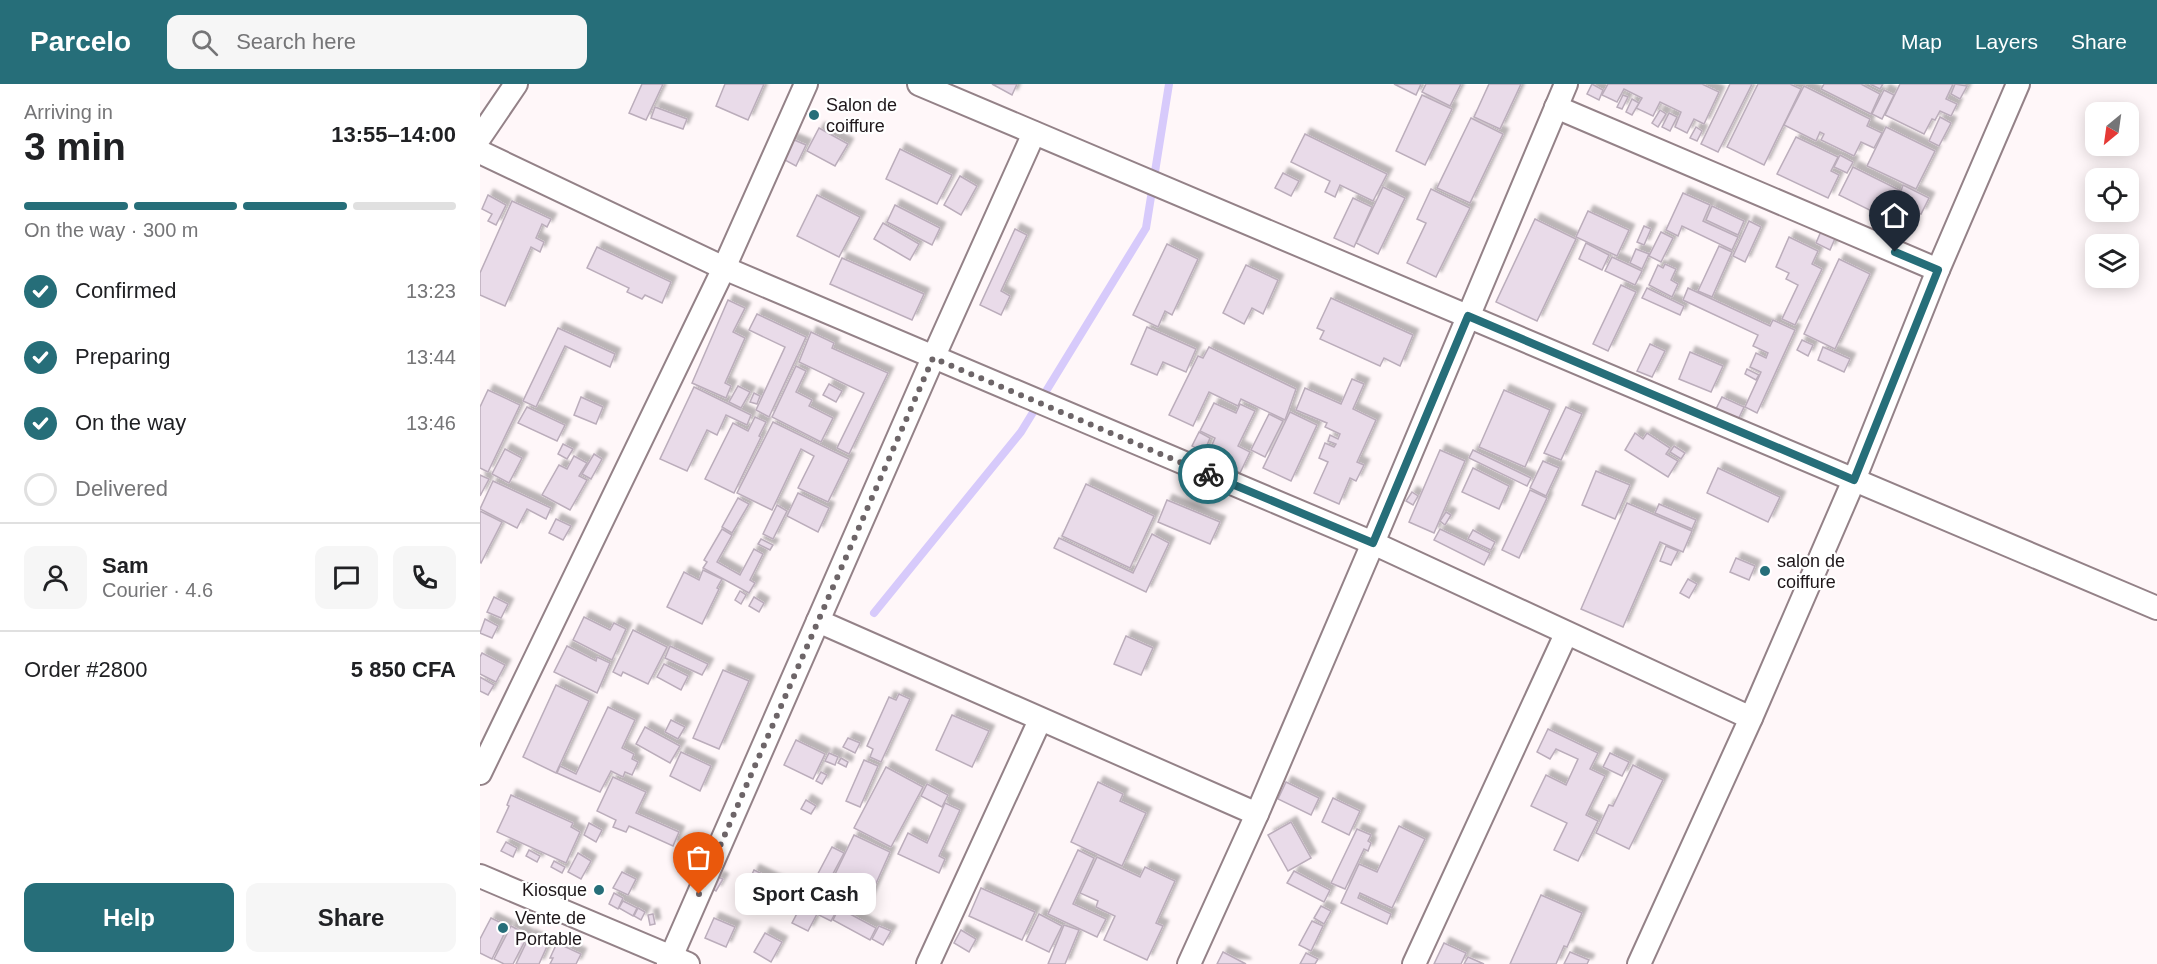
<!DOCTYPE html>
<html lang="en">
<head>
<meta charset="utf-8">
<style>
	body { margin:0; font-family:Arial,sans-serif; background:#f6f6f6; color:#202124; height:100vh; display:flex; flex-direction:column; font-size:22px; white-space:nowrap }
	* { box-sizing:border-box; margin:0 }
	p { font-size:20px; color:#757577 }
	.icon { flex:none; width:33px; height:33px; fill:none; stroke:currentColor; stroke-width:2; stroke-linecap:round; stroke-linejoin:round }
	.map { position:relative; flex:1; overflow:hidden }
	.sheet { display:flex; flex-direction:column; background:#fff; width:480px }
	.sheet>* { flex:none }
	.needle { width:39px; rotate:209deg }
	.buttons { position:absolute; left:1605px; top:18px; display:grid; gap:12px }
	.buttons a { display:grid; place-items:center; width:54px; height:54px; border-radius:12px; background:#fff; box-shadow:0 3px 15px #0003; font-size:30px }
	.pin { position:absolute; display:grid; place-items:center; width:51px; height:51px; color:#fff; margin:-62px -26px; border-radius:50% 50% 50% 0; rotate:-45deg; box-shadow:0 0 6px #0007 }
	.pin .icon { rotate:45deg }
	.courier { position:absolute; display:grid; place-items:center; width:60px; height:60px; margin:-30px; border:4px solid #266e79; border-radius:50%; background:#fff; color:#222; box-shadow:0 2px 8px #0007 }
	.bubble { position:absolute; height:42px; border-radius:12px; background:#fff; box-shadow:0 3px 15px #0003; font-size:20px; font-weight:600; line-height:42px; text-align:center }
	.headline em { font-style:normal; font-weight:600 }
	.headline div { display:flex; flex-direction:column-reverse }
	.headline { display:flex; align-items:center; justify-content:space-between; height:102px; padding:0 24px }
	h1 { font-size:39px; font-weight:600; line-height:45px }
	.bar { display:grid; grid-template-columns:repeat(4,1fr); gap:9px 6px; align-content:center; height:72px; padding:0 24px }
	.bar i { height:8px; border-radius:4px; background:#e0e0e0 }
	.bar .on { background:#266e79 }
	.bar p { grid-column:span 4 }
	.line { display:flex; align-items:center; gap:15px; padding:0 24px; border-top:2px solid #e0e0e0 }
	.line div { flex:1 }
	.round { display:grid; place-items:center; flex:none; width:63px; height:63px; border-radius:12px; background:#f6f6f6 }
	ol { padding:0 24px; list-style:none }
	li { display:flex; align-items:center; gap:18px; height:66px }
	li p { margin-inline-start:auto }
	li .icon { padding:6px; border-radius:50%; background:#266e79; color:#fff; stroke-width:4 }
	li:last-child { color:#757577 }
	li i { width:33px; height:33px; border:3px solid #e0e0e0; border-radius:50% }
	.primary-button { display:flex; gap:12px; margin-top:auto; padding:12px 24px }
	.primary-button a { flex:1; height:69px; border-radius:12px; background:#266e79; color:#fff; font-size:24px; font-weight:600; line-height:69px; text-align:center }
	.primary-button a+a { background:#f6f6f6; color:#202124 }
	header { display:flex; align-items:center; gap:36px; box-sizing:border-box; height:84px; padding:0 30px; background:#266e79; color:#fff }
	header strong { font-size:28px }
	nav { display:flex; gap:33px; margin-inline-start:auto; font-size:21px }
	.search { width:420px; height:54px; background:#f6f6f6; display:flex; align-items:center; gap:15px; box-sizing:border-box; padding:0 21px; border-radius:12px; color:#757577; font-size:22px }
	main { display:flex; flex:1; min-height:0 }
	.map>svg:first-child { display:block }
</style>
</head>
<body>
<header>
<strong>Parcelo</strong>
<div class="search"><svg class="icon" aria-label="search" viewBox="0 0 24 24"><circle cx="10" cy="10" r="6"/><path d="M15 15l6 6"/></svg>Search here</div>
<nav><a>Map</a><a>Layers</a><a>Share</a></nav>
</header>
<main>
<section class="sheet">
<div class="headline"><div><h1>3 min</h1><p>Arriving in</p></div><em>13:55–14:00</em></div>
<div class="bar"><i class="on"></i><i class="on"></i><i class="on"></i><i></i><p>On the way · 300 m</p></div>
<ol>
<li><svg class="icon" aria-label="check" viewBox="0 0 24 24"><path d="M5 12l5 5 9-10"/></svg>Confirmed<p>13:23</p></li>
<li><svg class="icon" aria-label="check" viewBox="0 0 24 24"><path d="M5 12l5 5 9-10"/></svg>Preparing<p>13:44</p></li>
<li><svg class="icon" aria-label="check" viewBox="0 0 24 24"><path d="M5 12l5 5 9-10"/></svg>On the way<p>13:46</p></li>
<li><i></i>Delivered</li>
</ol>
<div class="line" style="height:108px"><a class="round"><svg class="icon" aria-label="person" viewBox="0 0 24 24"><circle cx="12" cy="8" r="4"/><path d="M4 21q1-7 8-7t8 7"/></svg></a><div><b>Sam</b><p>Courier · 4.6</p></div><a class="round"><svg class="icon" aria-label="chat" viewBox="0 0 24 24"><path d="M4 5h16v11H9l-5 4z"/></svg></a><a class="round"><svg class="icon" aria-label="phone" viewBox="0 0 24 24"><path d="M5 4h4l2 5-3 2q2 4 5 5l2-3 5 2v4C11 20 4 13 5 4z"/></svg></a></div>
<div class="line" style="height:78px"><div>Order #2800</div><b>5 850 CFA</b></div>
<div class="primary-button"><a>Help</a><a>Share</a></div>
</section>
<div class="map">
<svg width="1677" height="880" viewBox="0 0 1677 880">
	<defs>
		<filter id="shadow"><feDropShadow dx="5.5" dy="-5.5" stdDeviation="1.5" flood-color="#0004"/></filter>
	</defs>
	<rect width="100%" height="100%" fill="#fff7f9"/>
	<g fill="none" stroke-linecap="round" stroke-linejoin="round">
		<!-- stream -->
		<polyline stroke="#d7cafb" stroke-width="8" points="394,529 541,348 666,144 689,0"/>
	</g>
	<!-- building -->
	<g fill="#e9dbe9" stroke="#bbadbb" stroke-width="1.5" filter="url(#shadow)">
		<polygon points="162,0 183,0 166,36 149,29"/>
		<polygon points="245,0 284,0 268,36 236,22"/>
		<polygon points="512,0 537,0 532,11"/>
		<polygon points="914,0 941,0 936,11"/>
		<polygon points="946,0 981,0 970,22 942,8"/>
		<polygon points="1009,0 1041,0 1020,45 994,33"/>
		<polygon points="1112,0 1123,6 1119,16 1107,10"/>
		<polygon points="1128,0 1222,0 1239,8 1224,40 1214,35 1207,49 1195,43 1201,28 1180,18 1173,32 1156,24 1162,14 1144,5 1137,18 1122,11"/>
		<polygon points="1250,0 1272,0 1238,68 1221,60"/>
		<polygon points="1278,0 1310,0 1321,5 1284,81 1247,63"/>
		<polygon points="1344,0 1381,0 1400,10 1391,30 1341,5"/>
		<polygon points="1390,0 1403,0 1400,5"/>
		<polygon points="1420,0 1473,0 1466,15 1477,20 1471,32 1460,27 1455,36 1452,35 1444,50 1405,31"/>
		<polygon points="1475,0 1487,2 1480,15 1471,10"/>
		<polygon points="1324,2 1390,35 1387,42 1402,49 1394,64 1381,58 1374,72 1341,56 1344,50 1340,48 1336,57 1304,41"/>
		<polygon points="1404,6 1414,11 1402,35 1392,30"/>
		<polygon points="942,11 972,25 945,81 916,67"/>
		<polygon points="1143,11 1148,13 1142,25 1137,23"/>
		<polygon points="1152,15 1159,19 1152,31 1146,28"/>
		<polygon points="175,23 207,35 203,45 171,34"/>
		<polygon points="1180,26 1186,30 1178,43 1172,39"/>
		<polygon points="1189,29 1197,33 1190,47 1182,43"/>
		<polygon points="1460,33 1471,39 1459,62 1449,57"/>
		<polygon points="991,34 1023,50 990,119 957,104"/>
		<polygon points="1216,43 1222,47 1217,57 1210,54"/>
		<polygon points="1406,43 1455,67 1436,105 1387,82"/>
		<polygon points="339,44 368,60 355,82 327,67"/>
		<polygon points="825,50 907,90 893,117 860,101 855,113 845,108 850,97 811,78"/>
		<polygon points="1316,53 1358,73 1351,87 1359,91 1348,114 1297,90"/>
		<polygon points="312,55 326,61 316,82 303,75"/>
		<polygon points="420,65 472,91 457,120 406,95"/>
		<polygon points="1360,71 1373,78 1367,89 1354,83"/>
		<polygon points="1373,83 1421,107 1423,101 1449,114 1441,130 1435,128 1423,151 1403,141 1406,134 1359,111"/>
		<polygon points="803,89 819,97 811,112 795,104"/>
		<polygon points="480,92 497,102 481,131 464,121"/>
		<polygon points="903,103 925,114 898,170 876,159"/>
		<polygon points="951,105 990,124 956,193 927,179 946,139 937,135"/>
		<polygon points="1203,109 1230,121 1223,137 1258,153 1252,166 1202,142 1198,152 1186,146"/>
		<polygon points="8,111 26,121 16,141 8,137 12,130 2,125"/>
		<polygon points="337,111 380,133 359,173 317,152"/>
		<polygon points="873,114 892,123 874,163 854,154"/>
		<polygon points="32,117 71,135 67,143 62,140 56,154 64,158 60,168 51,163 25,222 0,211 0,189"/>
		<polygon points="415,121 460,144 452,161 407,138"/>
		<polygon points="1232,122 1264,137 1258,151 1226,136"/>
		<polygon points="1108,127 1149,146 1137,172 1096,153"/>
		<polygon points="1055,135 1096,155 1057,237 1016,218"/>
		<polygon points="1269,137 1281,143 1265,178 1253,172"/>
		<polygon points="403,139 439,160 430,176 394,155"/>
		<polygon points="1164,142 1171,145 1164,161 1157,158"/>
		<polygon points="535,145 547,151 521,207 530,212 521,231 500,221"/>
		<polygon points="1342,145 1356,152 1350,166 1336,159"/>
		<polygon points="1181,148 1193,154 1181,178 1169,172"/>
		<polygon points="1309,153 1338,167 1332,180 1342,185 1315,241 1302,235 1318,201 1306,195 1309,189 1296,183"/>
		<polygon points="1106,159 1129,171 1122,186 1099,175"/>
		<polygon points="687,160 718,175 692,231 685,227 678,243 653,231"/>
		<polygon points="1239,162 1252,168 1232,213 1218,207"/>
		<polygon points="117,163 191,198 182,219 165,211 162,215 147,208 149,204 107,184"/>
		<polygon points="1156,165 1169,170 1162,185 1150,179"/>
		<polygon points="1132,173 1162,187 1155,201 1125,187"/>
		<polygon points="362,174 444,210 432,236 350,200"/>
		<polygon points="1359,175 1390,190 1355,265 1324,250"/>
		<polygon points="1185,180 1196,185 1191,196 1198,200 1192,213 1169,201 1178,181 1183,184"/>
		<polygon points="766,181 798,196 783,230 772,224 764,240 743,229"/>
		<polygon points="1141,201 1156,208 1128,267 1113,260"/>
		<polygon points="1167,204 1204,222 1200,231 1162,214"/>
		<polygon points="1208,204 1290,242 1293,236 1315,246 1277,329 1265,323 1281,288 1270,283 1276,269 1286,274 1288,269 1273,262 1278,251 1203,216"/>
		<polygon points="851,214 933,251 920,282 904,274 900,282 840,255 844,247 837,244"/>
		<polygon points="248,216 265,224 253,248 265,254 245,299 251,302 246,314 212,299"/>
		<polygon points="277,230 326,253 289,333 276,326 305,263 269,246"/>
		<polygon points="667,243 716,265 706,288 683,278 677,291 651,280"/>
		<polygon points="78,244 135,270 130,283 85,262 56,323 43,317"/>
		<polygon points="331,248 354,259 352,264 408,289 369,370 357,364 384,309 319,278"/>
		<polygon points="1322,256 1333,261 1328,272 1317,266"/>
		<polygon points="1170,260 1185,267 1172,293 1157,287"/>
		<polygon points="729,263 816,305 805,336 761,315 758,322 729,308 713,342 689,331 718,272 723,274"/>
		<polygon points="1343,263 1370,275 1364,288 1338,276"/>
		<polygon points="1210,268 1243,282 1231,308 1199,295"/>
		<polygon points="316,282 326,287 316,308 332,316 329,322 353,334 341,358 292,333"/>
		<polygon points="1267,285 1279,291 1276,296 1265,290"/>
		<polygon points="872,295 884,300 873,325 896,336 877,378 884,381 876,397 870,394 859,420 834,409 848,378 839,374 845,359 854,363 856,360 848,357 850,351 858,355 860,350 845,343 847,339 816,326 825,304 861,320"/>
		<polygon points="349,300 362,307 356,318 343,311"/>
		<polygon points="258,302 270,308 261,324 249,318"/>
		<polygon points="214,303 271,331 267,341 246,331 237,351 227,346 207,387 180,375"/>
		<polygon points="8,306 40,321 8,388 0,384 0,323"/>
		<polygon points="1024,306 1070,326 1045,383 999,363"/>
		<polygon points="274,309 280,312 277,320 270,318"/>
		<polygon points="101,313 123,323 116,340 94,331"/>
		<polygon points="1242,313 1264,323 1256,340 1234,329"/>
		<polygon points="734,319 756,329 760,320 775,327 758,362 770,368 760,389 744,381 745,378 728,370 735,354 720,347"/>
		<polygon points="47,323 85,341 77,357 38,339"/>
		<polygon points="1086,323 1102,330 1081,376 1064,369"/>
		<polygon points="810,328 837,341 811,397 783,384"/>
		<polygon points="789,330 803,337 785,373 771,366"/>
		<polygon points="275,333 286,338 279,352 281,353 254,409 225,395 253,339 268,347"/>
		<polygon points="293,338 369,375 348,418 318,404 334,372 321,365 292,426 257,409"/>
		<polygon points="719,348 730,354 724,368 712,362"/>
		<polygon points="1155,349 1163,355 1167,349 1190,364 1186,370 1198,377 1188,393 1145,366"/>
		<polygon points="83,360 93,365 87,375 78,370"/>
		<polygon points="1194,362 1205,369 1201,375 1190,368"/>
		<polygon points="25,365 42,374 29,399 12,390"/>
		<polygon points="960,366 985,377 954,449 929,438"/>
		<polygon points="993,366 1051,394 1047,402 989,374"/>
		<polygon points="114,370 122,375 111,395 102,390"/>
		<polygon points="94,372 107,379 99,392 107,396 90,426 62,411 79,381 87,385"/>
		<polygon points="1063,377 1079,384 1066,412 1050,404"/>
		<polygon points="993,384 1029,402 1019,425 982,408"/>
		<polygon points="1238,384 1300,413 1288,438 1227,409"/>
		<polygon points="1116,387 1150,401 1135,435 1102,421"/>
		<polygon points="0,391 9,395 0,412"/>
		<polygon points="13,397 71,424 66,435 47,425 37,444 0,425"/>
		<polygon points="606,400 674,432 650,484 582,452"/>
		<polygon points="1050,406 1067,414 1039,474 1022,466"/>
		<polygon points="932,408 938,412 933,421 926,417"/>
		<polygon points="318,409 349,424 338,448 307,432"/>
		<polygon points="258,414 269,420 252,449 242,443"/>
		<polygon points="687,416 740,438 730,460 678,438"/>
		<polygon points="1147,419 1212,447 1203,468 1180,458 1143,543 1101,525"/>
		<polygon points="1179,420 1216,436 1212,445 1175,429"/>
		<polygon points="297,421 307,427 293,455 283,450"/>
		<polygon points="0,427 22,438 1,479 0,478"/>
		<polygon points="966,428 971,431 965,441 960,437"/>
		<polygon points="76,435 91,442 83,456 69,449"/>
		<polygon points="242,445 252,451 237,478 260,491 274,465 283,470 270,496 275,499 269,509 223,484 227,478 224,476"/>
		<polygon points="960,445 1010,469 1004,481 954,456"/>
		<polygon points="993,446 1015,458 1011,466 988,455"/>
		<polygon points="672,450 689,459 666,508 574,464 579,454 653,489"/>
		<polygon points="281,455 293,461 290,466 278,460"/>
		<polygon points="1186,462 1198,467 1191,481 1180,477"/>
		<polygon points="1256,474 1275,482 1269,496 1250,488"/>
		<polygon points="223,486 242,495 237,504 239,505 222,540 187,523 204,488 219,496"/>
		<polygon points="1208,495 1217,500 1209,514 1200,509"/>
		<polygon points="260,507 266,511 261,520 255,516"/>
		<polygon points="14,513 28,520 21,534 7,528"/>
		<polygon points="274,513 284,519 279,528 269,522"/>
		<polygon points="104,533 130,546 134,539 146,545 132,576 93,556"/>
		<polygon points="5,535 18,542 12,554 0,549"/>
		<polygon points="153,546 187,563 168,600 143,588 141,592 133,588"/>
		<polygon points="646,552 673,564 661,591 634,580"/>
		<polygon points="87,562 116,577 117,573 130,579 117,609 74,588"/>
		<polygon points="190,562 228,580 222,591 185,574"/>
		<polygon points="2,569 25,581 16,598 0,590 0,573"/>
		<polygon points="184,580 208,592 201,606 177,593"/>
		<polygon points="243,586 269,597 239,665 213,654"/>
		<polygon points="0,593 14,601 8,611 0,607"/>
		<polygon points="76,601 109,617 76,689 43,673"/>
		<polygon points="419,610 430,615 401,678 390,673 393,665 387,662 409,613 416,616"/>
		<polygon points="128,623 155,636 142,664 154,670 152,675 158,678 152,691 145,688 143,693 131,687 120,708 77,689 80,682 96,690"/>
		<polygon points="472,631 509,647 492,683 456,666"/>
		<polygon points="191,636 205,643 198,655 185,648"/>
		<polygon points="165,643 200,662 190,679 156,660"/>
		<polygon points="1068,645 1118,669 1110,685 1125,692 1106,731 1118,737 1098,777 1074,766 1087,739 1051,722 1066,691 1086,701 1098,675 1076,665 1070,675 1057,668"/>
		<polygon points="368,654 380,659 375,669 363,663"/>
		<polygon points="316,656 345,670 333,695 304,681"/>
		<polygon points="201,668 231,682 220,707 190,692"/>
		<polygon points="349,669 358,673 355,681 345,677"/>
		<polygon points="1130,669 1149,678 1142,692 1123,683"/>
		<polygon points="361,674 368,678 366,683 358,679"/>
		<polygon points="384,676 398,682 380,723 366,717"/>
		<polygon points="1153,681 1183,696 1149,765 1116,749 1129,721 1133,722"/>
		<polygon points="406,683 443,703 411,763 374,744"/>
		<polygon points="341,688 347,691 342,700 336,697"/>
		<polygon points="133,693 166,708 156,729 199,748 193,762 149,742 146,748 133,743 136,736 117,727"/>
		<polygon points="618,698 643,710 640,717 666,729 642,782 591,758"/>
		<polygon points="806,698 839,714 831,731 798,715"/>
		<polygon points="447,700 468,711 462,723 441,712"/>
		<polygon points="31,711 93,739 91,743 100,748 86,779 17,748 29,722 27,721"/>
		<polygon points="853,714 880,727 869,751 842,738"/>
		<polygon points="326,716 336,722 331,730 321,725"/>
		<polygon points="465,719 480,726 459,772 465,775 459,789 418,770 428,749 447,759"/>
		<polygon points="811,738 831,774 808,787 788,751"/>
		<polygon points="109,739 122,746 116,758 104,751"/>
		<polygon points="919,742 945,755 912,824 880,809 878,814 911,830 907,840 861,819 879,780 897,788"/>
		<polygon points="877,745 891,751 888,757 891,759 888,767 884,765 865,805 851,799"/>
		<polygon points="374,751 410,768 385,824 375,819 372,824 345,811"/>
		<polygon points="26,758 37,764 33,773 21,767"/>
		<polygon points="352,763 364,769 339,816 357,826 351,837 337,830 328,847 312,839"/>
		<polygon points="49,766 60,772 57,778 46,772"/>
		<polygon points="598,766 614,774 593,820 626,835 617,853 568,830"/>
		<polygon points="98,769 111,777 101,795 88,788"/>
		<polygon points="617,773 660,793 665,783 695,797 676,839 683,842 667,876 624,856 635,832 616,823 618,817 600,809"/>
		<polygon points="74,777 85,783 82,789 71,783"/>
		<polygon points="274,786 325,811 320,821 293,808 290,814 280,810 277,817 263,810"/>
		<polygon points="814,787 850,806 844,818 807,799"/>
		<polygon points="142,788 156,795 148,811 133,804"/>
		<polygon points="238,793 243,795 236,807 231,804"/>
		<polygon points="501,804 555,828 542,856 489,832"/>
		<polygon points="134,809 143,814 138,825 129,820"/>
		<polygon points="1061,811 1102,829 1087,863 1084,862 1076,880 1030,880"/>
		<polygon points="143,817 157,824 153,832 139,824"/>
		<polygon points="841,822 851,827 844,840 834,834"/>
		<polygon points="158,824 165,828 161,836 154,832"/>
		<polygon points="359,824 396,844 390,856 353,836"/>
		<polygon points="173,830 175,840 170,841 168,831"/>
		<polygon points="559,830 582,842 569,868 546,857"/>
		<polygon points="11,834 28,842 12,875 0,869 0,855"/>
		<polygon points="234,834 255,843 246,863 225,854"/>
		<polygon points="832,837 843,842 831,867 819,861"/>
		<polygon points="584,841 599,846 585,880 568,880"/>
		<polygon points="31,842 48,851 33,880 24,880 14,875"/>
		<polygon points="399,842 411,847 403,861 392,855"/>
		<polygon points="481,846 496,855 489,868 474,859"/>
		<polygon points="285,849 302,858 291,878 274,868"/>
		<polygon points="50,851 68,860 59,880 36,880"/>
		<polygon points="77,859 101,870 96,880 70,880 73,874 70,874"/>
		<polygon points="964,859 986,869 981,880 954,880"/>
		<polygon points="743,868 766,880 737,880"/>
		<polygon points="1090,868 1109,876 1107,880 1084,880"/>
		<polygon points="826,869 838,875 835,880 820,880"/>
		<polygon points="988,873 1004,880 984,880"/>
	</g>
	<g fill="none" stroke-linecap="round" stroke-linejoin="round">
		<!-- street casing -->
		<g stroke="#948288" stroke-width="26">
			<g id="street">
				<polyline points="439,0 1677,524"/>
				<polyline points="1076,23 1458,186"/>
				<polyline points="0,53 36,0"/>
				<polyline points="0,68 244,184 893,459 1271,634"/>
				<polyline points="338,537 777,730"/>
				<polyline points="0,689 244,184 326,0"/>
				<polyline points="0,792 208,880"/>
				<polyline points="188,880 453,274 554,49"/>
				<polyline points="448,880 560,636"/>
				<polyline points="709,880 777,730 893,459 1086,0"/>
				<polyline points="934,880 1086,550"/>
				<polyline points="1159,880 1271,634 1374,396 1458,186 1538,0"/>
			</g>
		</g>
		<!-- street -->
		<use href="#street" stroke="#fff" stroke-width="22"/>
	</g>
	<g fill="none" stroke-linecap="round" stroke-linejoin="round">
		<!-- done -->
		<polyline stroke="#6d6568" stroke-width="6" stroke-dasharray="0 10.8" points="219,810 453,274 728,390"/>
		<!-- route -->
		<polyline stroke="#266e79" stroke-width="8" points="728,390 893,459 988,232 1374,396 1458,186 1415,168"/>
	</g>
	<!-- markers -->
	<g fill="#266e79" stroke="#fff" stroke-width="2">
		<circle cx="334" cy="31" r="6"/>
		<circle cx="1285" cy="487" r="6"/>
		<circle cx="119" cy="806" r="6"/>
		<circle cx="23" cy="844" r="6"/>
	</g>
	<g text-anchor="middle" stroke-width="4.5" stroke-linejoin="round" paint-order="stroke">
		<!-- poi labels -->
		<g font-size="18" fill="#1e171a" stroke="#fff" text-anchor="start">
			<text x="346" y="27">Salon de<tspan x="346" dy="21">coiffure</tspan></text>
			<text x="1297" y="483">salon de<tspan x="1297" dy="21">coiffure</tspan></text>
			<text x="107" y="812" text-anchor="end">Kiosque</text>
			<text x="35" y="840">Vente de<tspan x="35" dy="21">Portable</tspan></text>
		</g>
	</g>
</svg>
<div class="buttons">
<a><svg class="needle" viewBox="-14 -14 28 28"><path d="M0-13l5 13h-10z" fill="#e53935"/><path d="M0 13l5-13h-10z" fill="#757577"/></svg></a>
<a><svg class="icon" aria-label="locate" viewBox="0 0 24 24"><circle cx="12" cy="12" r="6"/><path d="M12 2v4M12 18v4M2 12h4M18 12h4"/></svg></a>
<a><svg class="icon" aria-label="layers" viewBox="0 0 24 24"><path d="M12 4l9 5-9 5-9-5zM3 14l9 5 9-5"/></svg></a>
</div>
<div class="pin" style="left:219px;top:810px;background:#ea580c"><svg class="icon" aria-label="bag" viewBox="0 0 24 24"><path d="M5 8h14l-1 12H6zM9 8a3 3 0 0 1 6 0"/></svg></div>
<div class="pin" style="left:1415px;top:168px;background:#1f2937"><svg class="icon" aria-label="home" viewBox="0 0 24 24"><path d="M3 11l9-7 9 7M6 9v11h12V9"/></svg></div>
<div class="courier" style="left:728px;top:390px"><svg class="icon" aria-label="bike" viewBox="0 0 24 24"><circle cx="6" cy="16" r="4"/><circle cx="18" cy="16" r="4"/><path d="M6 16l4-8h5l3 8M10 8l3 8H6M13 5h3"/></svg></div>
<div class="bubble" style="left:255px;top:789px;width:141px">Sport Cash</div>
</div>
</main>
</body>
</html>
